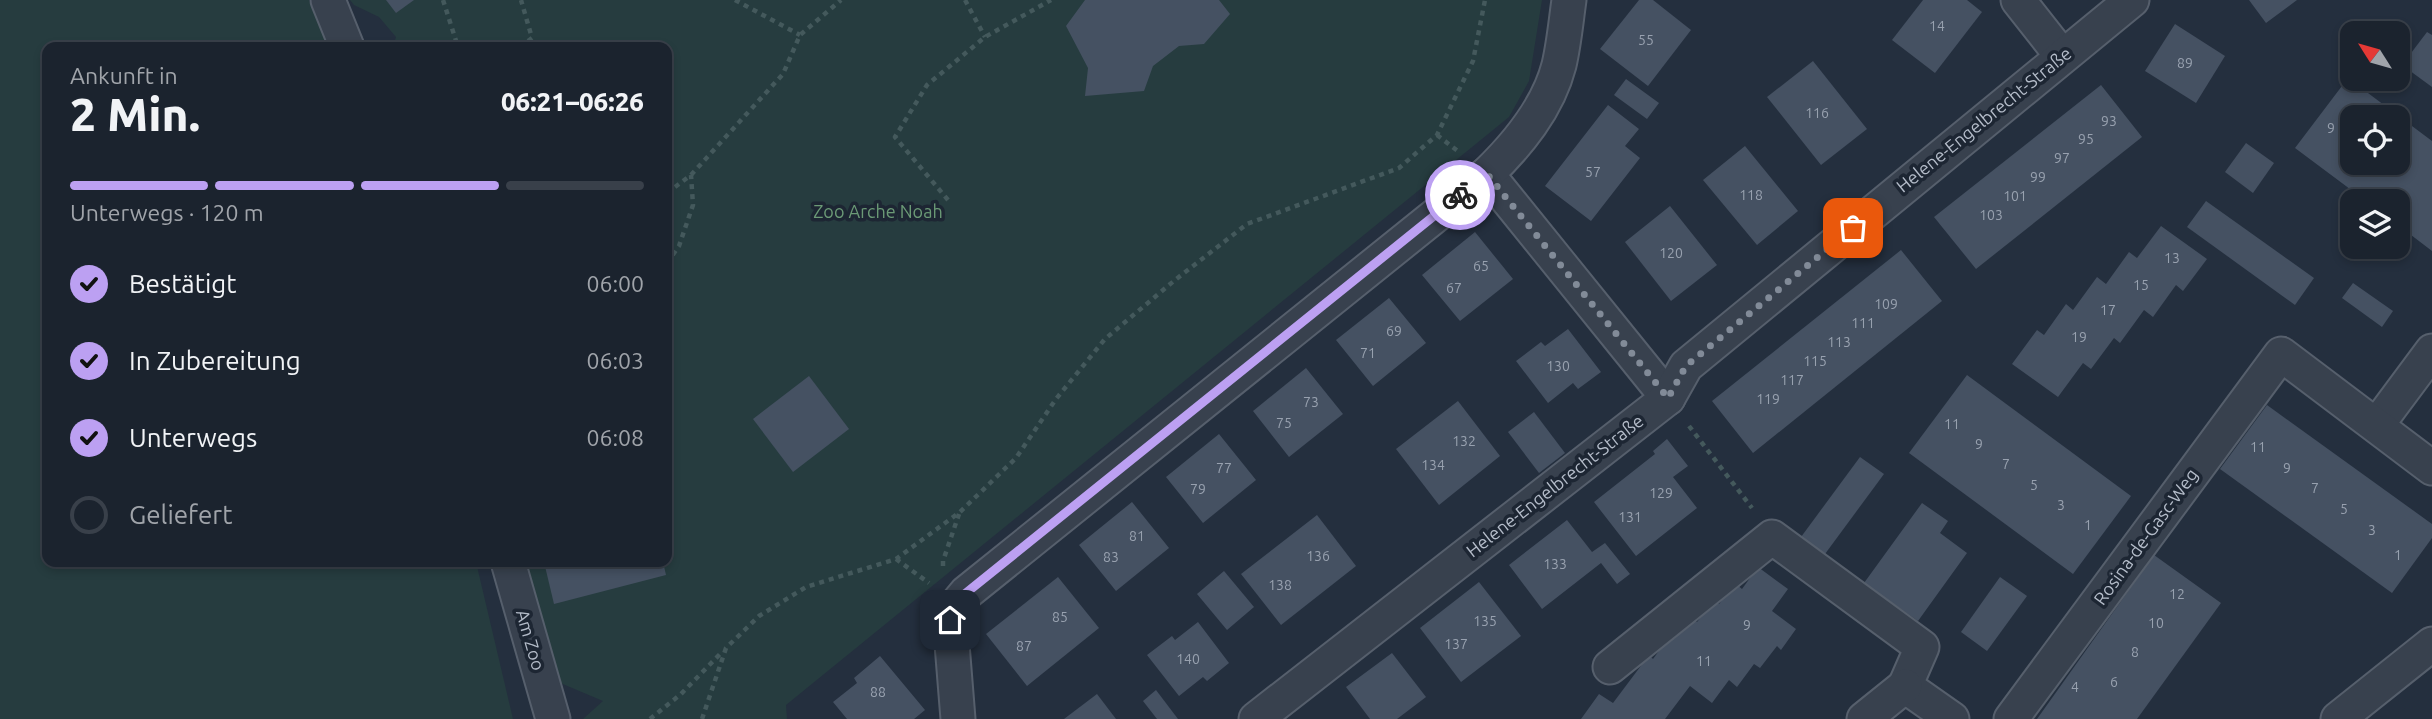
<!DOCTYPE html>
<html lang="de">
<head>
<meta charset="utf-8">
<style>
	body { margin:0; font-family:Ubuntu,sans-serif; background:#282f3a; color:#f1f3f6; height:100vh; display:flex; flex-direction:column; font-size:26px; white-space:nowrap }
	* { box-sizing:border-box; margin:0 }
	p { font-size:23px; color:#a0a4aa }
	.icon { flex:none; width:38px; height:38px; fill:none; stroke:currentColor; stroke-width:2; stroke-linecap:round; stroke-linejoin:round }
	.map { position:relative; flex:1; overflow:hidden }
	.details { position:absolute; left:42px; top:42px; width:630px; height:525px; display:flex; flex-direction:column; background:#1b232e; border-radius:14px; box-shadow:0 4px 10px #0003,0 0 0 2px #39404a }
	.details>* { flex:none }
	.needle { width:46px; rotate:307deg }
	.buttons { position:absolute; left:2340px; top:21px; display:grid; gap:14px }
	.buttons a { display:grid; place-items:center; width:70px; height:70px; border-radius:14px; background:#1b232e; box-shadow:0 4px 10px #0003,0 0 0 2px #39404a; font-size:35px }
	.pin { position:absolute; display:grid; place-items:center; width:60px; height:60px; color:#fff; margin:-30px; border-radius:14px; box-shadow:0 4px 10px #0006 }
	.courier { position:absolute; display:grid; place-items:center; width:70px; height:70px; margin:-35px; border:5px solid #bca0f2; border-radius:50%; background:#fff; color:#222; box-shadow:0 2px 9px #0007 }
	.head em { font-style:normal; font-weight:800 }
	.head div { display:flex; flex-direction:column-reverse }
	.head { display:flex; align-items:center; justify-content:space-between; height:119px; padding:0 28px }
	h1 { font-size:46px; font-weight:800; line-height:52px }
	.bar { display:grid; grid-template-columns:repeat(4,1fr); gap:10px 7px; align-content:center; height:84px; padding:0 28px }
	.bar i { height:9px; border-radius:5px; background:#39404a }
	.bar .selected { background:#bca0f2 }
	.bar p { grid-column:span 4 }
	ol { padding:0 28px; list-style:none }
	li { display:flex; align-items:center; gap:21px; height:77px }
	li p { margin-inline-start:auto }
	li .icon { padding:7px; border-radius:50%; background:#bca0f2; color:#111; stroke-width:4 }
	li:last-child { color:#a0a4aa }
	li i { width:38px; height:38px; border:4px solid #39404a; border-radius:50% }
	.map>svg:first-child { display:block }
</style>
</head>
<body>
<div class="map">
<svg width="2432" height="719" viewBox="0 0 2432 719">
	<rect width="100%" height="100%" fill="#242f3e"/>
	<!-- green -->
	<g fill="#263c3f">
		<polygon points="0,0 309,0 326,29 332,47 47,47 47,562 476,562 513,719 0,719"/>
		<polygon points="350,0 1542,0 1529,81 1509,117 786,705 787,719 583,719 603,701 558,682 526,562 667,562 667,47 393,47 396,37 379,17 354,5"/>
	</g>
	<!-- building -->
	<g fill="#455162" fill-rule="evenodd">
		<polygon points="386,0 414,0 396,13"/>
		<polygon points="1085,0 1219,0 1230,14 1204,44 1179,46 1153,66 1144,91 1085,96 1088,68 1066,26"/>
		<polygon points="1639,0 1653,0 1691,30 1648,86 1600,49"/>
		<polygon points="1923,0 1967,0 1982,12 1935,73 1892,40"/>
		<polygon points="2249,0 2297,0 2266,23"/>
		<polygon points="2175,24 2225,56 2196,103 2145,71"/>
		<polygon points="2427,32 2432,35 2432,87 2402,65"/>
		<polygon points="1813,61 1867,129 1821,165 1767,97"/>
		<path d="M 2348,78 L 2432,141 L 2432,251 L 2398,225 L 2398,201 L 2366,201 L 2295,148 ZM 2352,117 L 2398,117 L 2398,163 L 2352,163 Z"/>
		<polygon points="1626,79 1659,103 1647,119 1614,95"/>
		<polygon points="2101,85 2142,137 1976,269 1934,217"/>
		<polygon points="1608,105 1639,129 1625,146 1640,158 1591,221 1545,186"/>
		<polygon points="2246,143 2274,163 2253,193 2225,172"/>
		<polygon points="1745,146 1798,211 1757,245 1703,180"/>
		<polygon points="2206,201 2314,278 2295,305 2187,227"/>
		<polygon points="1670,206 1717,265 1671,301 1625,242"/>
		<polygon points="2161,226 2207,259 2183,291 2176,285 2153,317 2144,310 2120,343 2114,338 2091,369 2083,363 2058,397 2012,364 2037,330 2044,335 2066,304 2073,310 2097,277 2106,284 2129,252 2137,258"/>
		<polygon points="1475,232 1513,279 1460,321 1422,275"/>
		<polygon points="1901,250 1942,301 1753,453 1712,401"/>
		<polygon points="2353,283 2393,311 2382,327 2342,298"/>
		<polygon points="1389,298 1426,343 1373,386 1336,340"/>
		<polygon points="1568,329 1601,372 1578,389 1573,383 1548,403 1516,361 1541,342 1545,346"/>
		<polygon points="1306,368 1343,414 1289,457 1253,411"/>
		<polygon points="1967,375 2131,496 2073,574 1909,453"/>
		<polygon points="809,376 849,429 793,472 753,419"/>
		<polygon points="1458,401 1500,456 1439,505 1396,449"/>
		<polygon points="2267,405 2432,524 2432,538 2392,593 2220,469"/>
		<polygon points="1534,412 1565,453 1539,473 1508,432"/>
		<polygon points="1219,434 1256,480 1203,523 1166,477"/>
		<polygon points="1667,439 1688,466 1673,477 1697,508 1636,556 1594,502 1655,454 1653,451"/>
		<polygon points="1860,457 1884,474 1825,554 1801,537"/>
		<polygon points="1132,502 1169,548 1116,591 1079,545"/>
		<polygon points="1922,503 1948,521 1940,533 1967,553 1918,621 1864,583"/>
		<polygon points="1317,515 1356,566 1281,625 1241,574"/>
		<polygon points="1567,520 1592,552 1605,543 1630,574 1617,584 1601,563 1542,609 1509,565"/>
		<polygon points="2154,555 2221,603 2137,719 2037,719"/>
		<polygon points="544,562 663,562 666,575 554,604"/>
		<polygon points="1758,567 1788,589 1772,611 1796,629 1781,650 1777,646 1760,668 1754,664 1737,687 1729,680 1712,703 1690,686 1665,719 1581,719 1599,694 1613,703 1649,655 1653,659 1670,636 1674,639 1691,617 1697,622 1714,600 1719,604 1735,583 1742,589"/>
		<polygon points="1224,571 1254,607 1227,630 1197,594"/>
		<polygon points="1058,577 1099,628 1027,686 986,634"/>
		<polygon points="2000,577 2027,596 1987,651 1961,632"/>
		<polygon points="1479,582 1521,636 1461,682 1420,628"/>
		<polygon points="1198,622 1229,663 1207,681 1203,677 1179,696 1147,655 1172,636 1175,640"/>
		<polygon points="1392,653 1426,697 1397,719 1370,719 1346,687"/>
		<polygon points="880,656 925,710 914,719 847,719 833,702 857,683 854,678"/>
		<polygon points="1156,690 1178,719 1157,719 1143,701"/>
		<polygon points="1097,694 1116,719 1064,719"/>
	</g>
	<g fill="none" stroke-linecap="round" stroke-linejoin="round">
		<!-- minor casing -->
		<g stroke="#565f6c" stroke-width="37">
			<g id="minor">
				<polyline points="328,0 347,47"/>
				<polyline points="2018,0 2062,56"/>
				<polyline points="1487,174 1668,398"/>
				<polyline points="2377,425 2432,351"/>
				<polyline points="508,562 553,719"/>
				<polyline points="1610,667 1772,537 1922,647 1905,686 1952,719"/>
				<path d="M 958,719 L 950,619 L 956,605 L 966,593 L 1487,174 C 1518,144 1548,108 1559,65 C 1564,44 1566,21 1569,0"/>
				<polyline points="1256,719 1668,398 1686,366 2132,0"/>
				<polyline points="1864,719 1905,686"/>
				<polyline points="2011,719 2281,354 2432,468"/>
				<polyline points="2338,719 2432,644"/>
			</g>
		</g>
		<!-- path -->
		<g stroke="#44595c" stroke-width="4.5" stroke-dasharray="5 5" stroke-linecap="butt">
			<polyline points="443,0 458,47"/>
			<polyline points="735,0 800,35"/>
			<polyline points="965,0 985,37"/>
			<polyline points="520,47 532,38 521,0"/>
			<polyline points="1437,135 1459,152"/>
			<polyline points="667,193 691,175 783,74 800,35 841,0"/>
			<polyline points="948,200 895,137 927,85 985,37 1051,0"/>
			<polyline points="667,263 679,246 693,205 691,175"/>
			<polyline points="1689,426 1752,508"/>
			<polyline points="896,559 929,583"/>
			<polyline points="943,566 943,561 959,514"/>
			<polyline points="650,719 681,694 723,651"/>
			<polyline points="702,719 726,648 759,616 806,587 896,559 960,512 1016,458 1056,399 1105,339 1175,280 1247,224 1399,168 1437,135 1473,61 1485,0"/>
		</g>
		<!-- minor -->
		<use href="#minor" stroke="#38414e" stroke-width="33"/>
	</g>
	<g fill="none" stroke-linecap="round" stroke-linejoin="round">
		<!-- done -->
		<polyline stroke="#828b98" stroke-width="7" stroke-dasharray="0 12.6" points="1460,195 1487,174 1668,398 1686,366 1853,228"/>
		<!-- route -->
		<polyline stroke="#bca0f2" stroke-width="9" points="950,620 956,605 966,593 1460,195"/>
	</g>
	<g text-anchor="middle" stroke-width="7" stroke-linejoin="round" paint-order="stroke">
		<!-- number labels -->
		<g font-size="14" fill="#98a1af">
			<text x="1937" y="31">14</text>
			<text x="1646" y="45">55</text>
			<text x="2185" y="68">89</text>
			<text x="1817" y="118">116</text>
			<text x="2109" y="126">93</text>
			<text x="2331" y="133">9</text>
			<text x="2086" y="144">95</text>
			<text x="2062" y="163">97</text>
			<text x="1593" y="177">57</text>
			<text x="2038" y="182">99</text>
			<text x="1751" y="200">118</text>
			<text x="2015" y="201">101</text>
			<text x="1991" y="220">103</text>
			<text x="1671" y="258">120</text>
			<text x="2172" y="263">13</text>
			<text x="1481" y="271">65</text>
			<text x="2141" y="290">15</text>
			<text x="1454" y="293">67</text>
			<text x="1886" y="309">109</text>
			<text x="2108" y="315">17</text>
			<text x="1863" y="328">111</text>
			<text x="1394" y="336">69</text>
			<text x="2079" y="342">19</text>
			<text x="1839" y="347">113</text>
			<text x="1368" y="358">71</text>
			<text x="1815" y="366">115</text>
			<text x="1558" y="371">130</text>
			<text x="1792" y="385">117</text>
			<text x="1768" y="404">119</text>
			<text x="1311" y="407">73</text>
			<text x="1284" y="428">75</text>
			<text x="1952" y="429">11</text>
			<text x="1464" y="446">132</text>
			<text x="1979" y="449">9</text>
			<text x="2258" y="452">11</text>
			<text x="2006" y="469">7</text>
			<text x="1433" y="470">134</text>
			<text x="1224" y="473">77</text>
			<text x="2287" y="473">9</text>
			<text x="2034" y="490">5</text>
			<text x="2315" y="493">7</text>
			<text x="1198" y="494">79</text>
			<text x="1661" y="498">129</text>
			<text x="2061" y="510">3</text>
			<text x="2344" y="514">5</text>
			<text x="1630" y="522">131</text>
			<text x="2088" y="530">1</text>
			<text x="2372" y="535">3</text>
			<text x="1137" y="541">81</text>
			<text x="2398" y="560">1</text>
			<text x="1318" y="561">136</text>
			<text x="1111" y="562">83</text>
			<text x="1555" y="569">133</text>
			<text x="1280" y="590">138</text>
			<text x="2177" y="599">12</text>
			<text x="1060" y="622">85</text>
			<text x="1485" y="626">135</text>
			<text x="2156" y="628">10</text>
			<text x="1747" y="630">9</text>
			<text x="1456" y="649">137</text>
			<text x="1024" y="651">87</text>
			<text x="2135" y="657">8</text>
			<text x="1188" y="664">140</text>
			<text x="1704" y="666">11</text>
			<text x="2114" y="687">6</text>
			<text x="2075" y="692">4</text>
			<text x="878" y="697">88</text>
		</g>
		<!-- street labels -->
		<g font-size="18" fill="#b4bcc9" stroke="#1d2633">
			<text transform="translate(1984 120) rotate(-39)" y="6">Helene-Engelbrecht-Straße</text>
			<text transform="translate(1555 486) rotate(-38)" y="6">Helene-Engelbrecht-Straße</text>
			<text transform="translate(2146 537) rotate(-54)" y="6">Rosina-de-Gasc-Weg</text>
			<text transform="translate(530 640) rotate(74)" y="6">Am Zoo</text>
		</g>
		<!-- park labels -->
		<g font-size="18" fill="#6b9a76" stroke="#1d2633">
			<text x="878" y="218">Zoo Arche Noah</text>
		</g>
	</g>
</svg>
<div class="buttons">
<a><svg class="needle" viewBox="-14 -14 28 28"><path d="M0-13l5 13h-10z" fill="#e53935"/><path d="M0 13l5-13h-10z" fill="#a0a4aa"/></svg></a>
<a><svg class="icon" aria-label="locate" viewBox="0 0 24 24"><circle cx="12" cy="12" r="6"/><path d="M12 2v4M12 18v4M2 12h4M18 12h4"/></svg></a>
<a><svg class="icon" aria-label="layers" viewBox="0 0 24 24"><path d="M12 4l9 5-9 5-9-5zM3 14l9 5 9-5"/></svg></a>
</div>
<div class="pin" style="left:1853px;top:228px;background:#ea580c"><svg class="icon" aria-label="bag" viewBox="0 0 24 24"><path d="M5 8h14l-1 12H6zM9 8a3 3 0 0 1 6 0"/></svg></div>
<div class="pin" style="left:950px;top:620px;background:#1f2937"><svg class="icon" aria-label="home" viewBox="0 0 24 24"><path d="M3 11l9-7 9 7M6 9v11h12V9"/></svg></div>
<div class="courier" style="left:1460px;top:195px"><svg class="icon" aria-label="bike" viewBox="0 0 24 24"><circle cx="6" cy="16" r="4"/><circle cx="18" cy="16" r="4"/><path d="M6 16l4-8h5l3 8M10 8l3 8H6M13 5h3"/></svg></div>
<section class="details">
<div class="head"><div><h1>2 Min.</h1><p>Ankunft in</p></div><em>06:21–06:26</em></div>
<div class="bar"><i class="selected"></i><i class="selected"></i><i class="selected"></i><i></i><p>Unterwegs · 120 m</p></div>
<ol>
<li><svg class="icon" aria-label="check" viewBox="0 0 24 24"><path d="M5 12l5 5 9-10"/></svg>Bestätigt<p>06:00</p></li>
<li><svg class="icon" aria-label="check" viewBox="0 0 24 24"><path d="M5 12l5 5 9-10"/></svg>In Zubereitung<p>06:03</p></li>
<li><svg class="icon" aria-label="check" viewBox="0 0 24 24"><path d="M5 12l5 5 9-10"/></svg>Unterwegs<p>06:08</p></li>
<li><i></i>Geliefert</li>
</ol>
</section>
</div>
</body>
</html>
